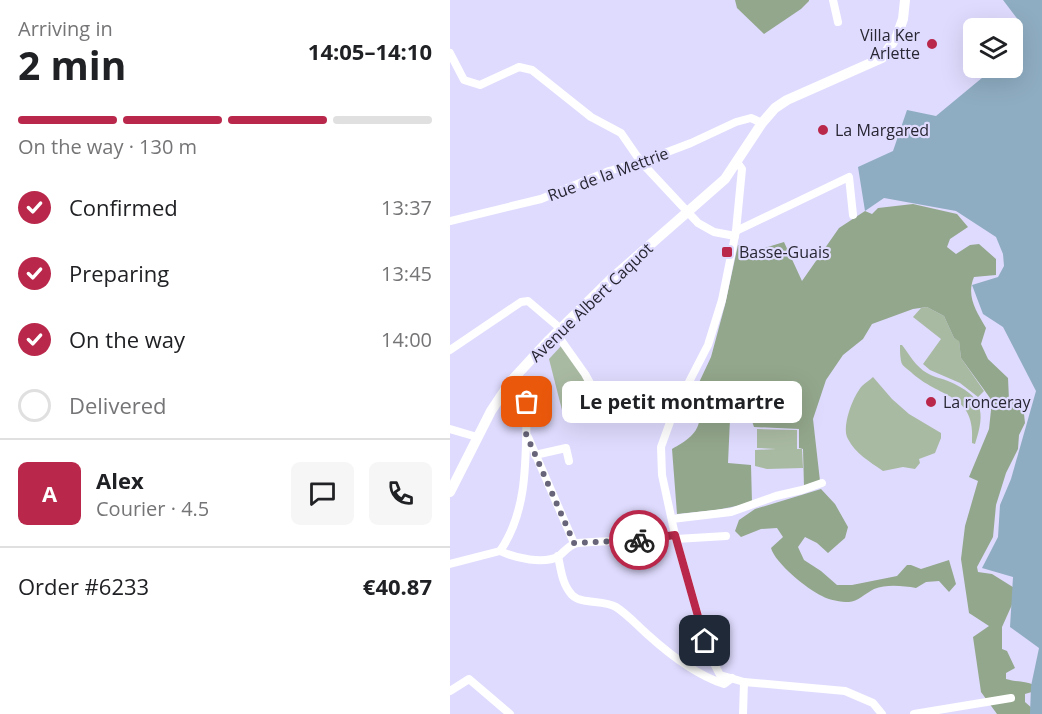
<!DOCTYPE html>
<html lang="en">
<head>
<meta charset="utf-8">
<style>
	body { margin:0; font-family:"Open Sans",sans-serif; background:#f6f6f6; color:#202124; height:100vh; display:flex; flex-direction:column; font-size:22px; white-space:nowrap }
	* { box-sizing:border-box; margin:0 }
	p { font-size:20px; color:#757577 }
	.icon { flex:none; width:33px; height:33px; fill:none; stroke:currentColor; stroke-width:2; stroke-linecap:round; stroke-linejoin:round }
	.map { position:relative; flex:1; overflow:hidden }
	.panel { display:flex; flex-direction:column; background:#fff; width:450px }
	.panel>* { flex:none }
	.buttons { position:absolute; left:513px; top:18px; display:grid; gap:12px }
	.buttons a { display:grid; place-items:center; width:60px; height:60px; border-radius:9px; background:#fff; box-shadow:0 6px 24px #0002; font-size:30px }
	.pin { position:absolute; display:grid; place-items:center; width:51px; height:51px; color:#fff; margin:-26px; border-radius:12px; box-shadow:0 3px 9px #0006 }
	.courier { position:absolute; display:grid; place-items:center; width:60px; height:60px; margin:-30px; border:4px solid #b9284b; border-radius:50%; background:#fff; color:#222; box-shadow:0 2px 8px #0007 }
	.bubble { position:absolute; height:42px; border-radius:9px; background:#fff; box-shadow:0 6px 24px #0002; font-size:20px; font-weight:700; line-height:42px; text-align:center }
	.head em { font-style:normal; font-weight:700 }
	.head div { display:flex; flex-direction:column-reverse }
	.head { display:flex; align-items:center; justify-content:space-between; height:102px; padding:0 18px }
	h1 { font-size:39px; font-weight:700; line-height:45px }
	.bar { display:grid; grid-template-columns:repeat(4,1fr); gap:9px 6px; align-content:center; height:72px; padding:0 18px }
	.bar i { height:8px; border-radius:4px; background:#e0e0e0 }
	.bar .on { background:#b9284b }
	.bar p { grid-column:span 4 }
	.line { display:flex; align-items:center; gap:15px; padding:0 18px; border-top:2px solid #e0e0e0 }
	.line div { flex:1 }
	.round { display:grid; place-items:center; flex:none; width:63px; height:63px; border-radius:9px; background:#f6f6f6 }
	ol { padding:0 18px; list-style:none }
	li { display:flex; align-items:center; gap:18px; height:66px }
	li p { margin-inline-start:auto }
	li .icon { padding:6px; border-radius:50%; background:#b9284b; color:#fff; stroke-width:4 }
	li:last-child { color:#757577 }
	li i { width:33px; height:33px; border:3px solid #e0e0e0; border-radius:50% }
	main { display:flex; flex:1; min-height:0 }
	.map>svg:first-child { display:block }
</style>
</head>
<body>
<main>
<section class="panel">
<div class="head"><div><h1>2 min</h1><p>Arriving in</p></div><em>14:05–14:10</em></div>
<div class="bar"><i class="on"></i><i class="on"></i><i class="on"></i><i></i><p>On the way · 130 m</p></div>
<ol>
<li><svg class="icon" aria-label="check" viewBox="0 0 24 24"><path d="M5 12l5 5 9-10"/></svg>Confirmed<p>13:37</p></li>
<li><svg class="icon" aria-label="check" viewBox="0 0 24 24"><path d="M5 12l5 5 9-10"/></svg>Preparing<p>13:45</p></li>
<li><svg class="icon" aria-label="check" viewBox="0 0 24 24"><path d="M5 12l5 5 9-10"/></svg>On the way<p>14:00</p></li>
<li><i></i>Delivered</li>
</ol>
<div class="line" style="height:108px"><b class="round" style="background:#b9284b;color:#fff">A</b><div><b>Alex</b><p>Courier · 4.5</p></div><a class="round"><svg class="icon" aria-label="chat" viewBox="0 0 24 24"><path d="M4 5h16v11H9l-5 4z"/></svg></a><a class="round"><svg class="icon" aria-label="phone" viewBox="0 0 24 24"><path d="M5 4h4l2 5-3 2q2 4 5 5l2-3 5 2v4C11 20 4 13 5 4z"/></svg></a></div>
<div class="line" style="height:78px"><div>Order #6233</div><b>€40.87</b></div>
</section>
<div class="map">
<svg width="592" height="714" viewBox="0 0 592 714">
	<rect width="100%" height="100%" fill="#dfdbfe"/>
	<!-- green -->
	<g fill="#a9baa2">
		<polygon points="477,307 494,316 504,338 509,340 511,358 534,391 528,397 510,383 480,370 473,364 491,339 463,317 471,308"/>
		<polygon points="112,345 134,377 148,405 139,412 114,411 112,410 99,359"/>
		<path d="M 450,345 L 452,345 C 459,354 466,367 477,373 C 483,377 491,378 498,381 C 533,396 536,411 525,444 L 522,443 C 526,394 492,399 463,374 C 460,371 454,367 452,364 C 450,359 450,351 450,345 Z"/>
		<path d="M 423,377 L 442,399 L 459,414 L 491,433 L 491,438 L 485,453 L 469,459 L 470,463 L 465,469 L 453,467 L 433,471 C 420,462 405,453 398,439 C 391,427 403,396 412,386 C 415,383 420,380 423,377 Z"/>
		<polygon points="307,429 347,430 347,449 352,449 353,468 317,469 305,466 305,450 326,449 307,448"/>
	</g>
	<!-- forest -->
	<g fill="#93a78c">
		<polygon points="285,0 359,0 359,1 351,9 314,34 287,8"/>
		<path d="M 463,204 L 507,214 L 518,227 L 500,239 L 497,247 L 506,254 L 520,245 L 529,244 L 546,259 L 546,275 L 524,277 C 516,296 526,311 536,328 L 531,344 L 538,359 L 558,378 L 559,400 L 573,405 L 575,423 L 569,435 L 568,449 L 556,473 L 546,505 L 543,537 L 527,567 L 528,572 L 542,574 L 566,589 L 565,598 L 552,627 L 552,649 L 557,651 L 565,668 L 556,673 L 556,679 C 566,682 575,681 584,685 L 585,691 L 575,694 L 575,702 L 583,709 L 583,714 L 547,714 L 531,692 L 523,637 L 539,626 L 519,613 L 511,559 L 515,526 L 528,481 L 519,477 L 539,429 L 541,410 L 540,398 L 511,358 L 509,341 L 504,338 L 494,316 L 477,307 L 463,309 L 422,324 L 413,339 L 393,355 L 376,380 L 363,419 L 370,481 L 354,487 L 353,449 L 349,448 L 349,429 L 304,427 L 302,421 L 280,419 L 278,463 L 301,465 L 302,503 L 266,510 L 227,514 L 222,449 C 236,441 252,432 249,413 L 238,406 L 261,357 L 275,305 L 288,245 L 305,251 L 334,242 L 352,281 L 389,228 L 415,211 L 422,214 L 428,208 Z"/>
		<path d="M 371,489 L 385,504 L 398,527 L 395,538 L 378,553 L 367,543 L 355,537 L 348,547 L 354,560 L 371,571 L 387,585 L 402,585 L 447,576 L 457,565 L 461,565 L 471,569 L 499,560 L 506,584 L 499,592 L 489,581 L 476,582 L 466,588 C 453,586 437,584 424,589 C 416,593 407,602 399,602 C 391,602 379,600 372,596 C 357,589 325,563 321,548 L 333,537 L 327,528 L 311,529 L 291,537 L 285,531 L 289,520 L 305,509 Z"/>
	</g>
	<!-- water -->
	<polygon fill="#8fadc2" points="553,0 592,0 592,714 580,714 581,686 589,648 560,627 563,577 532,568 548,537 550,505 561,479 586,391 553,327 533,314 522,285 548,277 554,266 553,254 546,237 506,211 434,198 415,211 408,167 443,151 457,110 486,116 544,68 562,68 563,53 570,33 569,21"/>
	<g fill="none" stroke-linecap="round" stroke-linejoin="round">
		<!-- street -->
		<g stroke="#fff" stroke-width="8">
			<polyline points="383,0 388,22"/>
			<polyline points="0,53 14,80 30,85 69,67 82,70 141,117 171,133 191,162 248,223 264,232 285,236"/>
			<polyline points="287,162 292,169 286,231 272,300 258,345 224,411 211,447 212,475 225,535 259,654 270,675 294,682 395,691 423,703 432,714"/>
			<polyline points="0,221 91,199 159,171 191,162 241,143 286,122 301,118 312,123"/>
			<polyline points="286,231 399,177 403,215"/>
			<polyline points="106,333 135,374 146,394"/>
			<polyline points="0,350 71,302 78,301 111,329"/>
			<polyline points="0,429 27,437"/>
			<polyline points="78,437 124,543"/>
			<polyline points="85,455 116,448 119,461"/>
			<polyline points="222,519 281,512 326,496 352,490 372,483"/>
			<polyline points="226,539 276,536"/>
			<path d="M 50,551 C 65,558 94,565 109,556 C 115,551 120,544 128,543 C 160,540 193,542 225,535"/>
			<path d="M 108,556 C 111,570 112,584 122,595 C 132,605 153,599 166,607 C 177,614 187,625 197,634 C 219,654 246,675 274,684 L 282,678"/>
			<path d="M 0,564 L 50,551 C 80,508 75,452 77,402 L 73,393 L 61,381"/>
			<polyline points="0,691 19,679 60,714"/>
			<polyline points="293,714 294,682"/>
			<polyline points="464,714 561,698"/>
		</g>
		<!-- secondary -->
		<polyline stroke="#fff" stroke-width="10" points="0,492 41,411 61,381 99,340 161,279 275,179 312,123 325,108 337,100 432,58 447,36 453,19 455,0"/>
	</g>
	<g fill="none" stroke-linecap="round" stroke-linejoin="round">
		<!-- done -->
		<polyline stroke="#68657a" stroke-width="6" stroke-dasharray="0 10.8" points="77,402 76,434 124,543 189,540"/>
		<!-- route -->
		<polyline stroke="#b9284b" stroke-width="8" points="189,540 225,535 255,641"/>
	</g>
	<!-- markers -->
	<g fill="#b9284b" stroke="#dfdbfe" stroke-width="2">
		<circle cx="482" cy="44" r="6"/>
		<circle cx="373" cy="130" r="6"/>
		<rect x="271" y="246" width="12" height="12" rx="3"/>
		<circle cx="481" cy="402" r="6"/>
	</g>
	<g text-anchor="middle" stroke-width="4.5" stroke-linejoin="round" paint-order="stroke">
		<!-- poi labels -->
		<g font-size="16" fill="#282633" stroke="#dfdbfe" text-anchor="start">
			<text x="470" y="41" text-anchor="end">Villa Ker<tspan x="470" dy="18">Arlette</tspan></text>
			<text x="385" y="136">La Margared</text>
			<text x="289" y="258">Basse-Guais</text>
			<text x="493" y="408">La ronceray</text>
		</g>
		<!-- street labels -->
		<g font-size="16" fill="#282633" stroke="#dfdbfe">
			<text transform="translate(158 174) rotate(-20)" y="6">Rue de la Mettrie</text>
			<text transform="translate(141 302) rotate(-44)" y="6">Avenue Albert Caquot</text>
		</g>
	</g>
</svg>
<div class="buttons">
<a><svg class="icon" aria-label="layers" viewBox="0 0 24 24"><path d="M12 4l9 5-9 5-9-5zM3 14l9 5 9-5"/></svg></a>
</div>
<div class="pin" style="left:77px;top:402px;background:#ea580c"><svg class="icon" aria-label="bag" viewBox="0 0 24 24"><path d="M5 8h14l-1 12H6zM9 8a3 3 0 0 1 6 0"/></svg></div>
<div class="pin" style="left:255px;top:641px;background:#1f2937"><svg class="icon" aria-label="home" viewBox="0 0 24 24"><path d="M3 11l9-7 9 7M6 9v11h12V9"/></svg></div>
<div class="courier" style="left:189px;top:540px"><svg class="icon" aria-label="bike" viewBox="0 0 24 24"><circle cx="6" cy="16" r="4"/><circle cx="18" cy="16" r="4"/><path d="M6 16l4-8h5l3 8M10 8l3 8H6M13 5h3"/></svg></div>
<div class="bubble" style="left:112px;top:381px;width:240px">Le petit montmartre</div>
</div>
</main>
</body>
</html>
